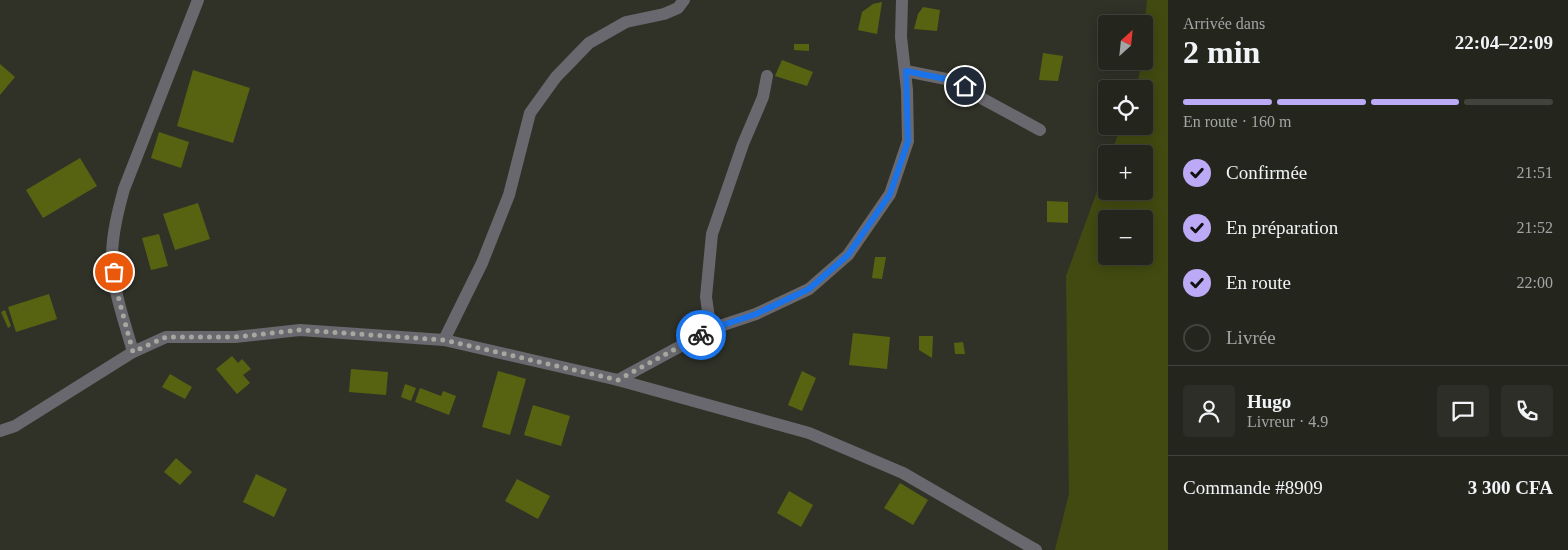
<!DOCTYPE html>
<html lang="fr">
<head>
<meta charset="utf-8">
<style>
	body { margin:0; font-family:"Times New Roman",serif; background:#2c2e27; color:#f1f3f6; height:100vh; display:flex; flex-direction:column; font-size:19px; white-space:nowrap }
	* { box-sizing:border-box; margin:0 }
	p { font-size:16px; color:#a3a5a4 }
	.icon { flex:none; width:28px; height:28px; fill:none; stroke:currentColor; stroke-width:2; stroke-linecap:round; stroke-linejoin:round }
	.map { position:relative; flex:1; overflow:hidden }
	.sheet { display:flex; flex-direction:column; background:#24261e; width:400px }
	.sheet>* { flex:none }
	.needle { width:32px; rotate:27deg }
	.fabs { position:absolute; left:1098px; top:15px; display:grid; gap:10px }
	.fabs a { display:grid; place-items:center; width:55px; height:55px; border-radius:5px; background:#24261e; box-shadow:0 2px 12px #0003,0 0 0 1px #41433c; font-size:25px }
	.pin { position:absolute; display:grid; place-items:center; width:42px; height:42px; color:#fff; margin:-21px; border:2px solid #fff; border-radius:50%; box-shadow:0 1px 5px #0007 }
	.courier { position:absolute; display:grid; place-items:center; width:50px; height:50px; margin:-25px; border:4px solid #1a73e8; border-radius:50%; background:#fff; color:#222; box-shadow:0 1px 6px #0007 }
	.overview em { font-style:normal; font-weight:800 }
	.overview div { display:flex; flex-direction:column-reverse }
	.overview { display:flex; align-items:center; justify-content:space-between; height:85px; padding:0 15px }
	h1 { font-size:32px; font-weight:800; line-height:38px }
	.bar { display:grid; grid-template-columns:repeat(4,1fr); gap:8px 5px; align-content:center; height:60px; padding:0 15px }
	.bar i { height:6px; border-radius:4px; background:#41433c }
	.bar .current { background:#bcaaf6 }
	.bar p { grid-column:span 4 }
	.line { display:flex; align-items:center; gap:12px; padding:0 15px; border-top:1px solid #41433c }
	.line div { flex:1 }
	.round { display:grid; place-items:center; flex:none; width:52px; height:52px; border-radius:5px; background:#2c2e27 }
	ol { padding:0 15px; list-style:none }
	li { display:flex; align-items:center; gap:15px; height:55px }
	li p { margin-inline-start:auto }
	li .icon { padding:5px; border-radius:50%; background:#bcaaf6; color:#111; stroke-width:4 }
	li:last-child { color:#a3a5a4 }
	li i { width:28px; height:28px; border:2px solid #41433c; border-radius:50% }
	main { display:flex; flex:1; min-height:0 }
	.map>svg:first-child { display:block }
</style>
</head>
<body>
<main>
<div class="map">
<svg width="1168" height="550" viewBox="0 0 1168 550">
	<rect width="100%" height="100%" fill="#303228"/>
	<!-- green -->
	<path fill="#424a11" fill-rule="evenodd" d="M 1147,0 L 1168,0 L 1168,550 L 1055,550 L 1069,494 L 1066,276 L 1106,167 L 1106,191 L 1144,191 L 1144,154 L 1111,154 L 1121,126 L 1144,126 L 1144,89 L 1135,89 L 1139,76 L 1141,61 L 1144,61 L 1144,33 ZM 1106,219 L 1144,219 L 1144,256 L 1106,256 Z"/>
	<!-- building -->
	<g fill="#586311">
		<polygon points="882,2 877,34 858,30 862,12 873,4"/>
		<polygon points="923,7 940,10 937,31 914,29 918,14"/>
		<polygon points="794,44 809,44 809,51 794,50"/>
		<polygon points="1043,53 1063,56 1058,81 1039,80"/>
		<polygon points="782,60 813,72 807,86 775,76"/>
		<polygon points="0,64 15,77 0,95"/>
		<polygon points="193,70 250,88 233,143 177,126"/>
		<polygon points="159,132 189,142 181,168 151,158"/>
		<polygon points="80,158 97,186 43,218 26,190"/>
		<polygon points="1047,201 1068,202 1068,223 1047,222"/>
		<polygon points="198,203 210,239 175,250 163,214"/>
		<polygon points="159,234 168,266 151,270 142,238"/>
		<polygon points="875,257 886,257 882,279 872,278"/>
		<polygon points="49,294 57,319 16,332 8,307"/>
		<polygon points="5,310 11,326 8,328 1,312"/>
		<polygon points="853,333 890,337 887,369 849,365"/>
		<polygon points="919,336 933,336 932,358 919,350"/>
		<polygon points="963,342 965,354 955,354 954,343"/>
		<polygon points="232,356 238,363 242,359 251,369 243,375 250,383 237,394 216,369"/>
		<polygon points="351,369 388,372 386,395 349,392"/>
		<polygon points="498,371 526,379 510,435 482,427"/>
		<polygon points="802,371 816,378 802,411 788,405"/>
		<polygon points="170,374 192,387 185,399 162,387"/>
		<polygon points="405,384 416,388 411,401 401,397"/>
		<polygon points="420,388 441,396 443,391 456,396 449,415 415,402"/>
		<polygon points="533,405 570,416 561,446 524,435"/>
		<polygon points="176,458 192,472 180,485 164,472"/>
		<polygon points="256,474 287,489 274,517 243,502"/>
		<polygon points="517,479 550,496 538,519 505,501"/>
		<polygon points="900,483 928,500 913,525 884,508"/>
		<polygon points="789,491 813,505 801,527 777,513"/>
	</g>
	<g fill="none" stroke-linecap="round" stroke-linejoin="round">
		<!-- minor -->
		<g stroke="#69686e" stroke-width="12">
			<polyline points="906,71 946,79 965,86 983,99 1040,130"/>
			<polyline points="714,328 709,318 706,297 712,234 743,144 763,97 767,76"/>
			<polyline points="444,340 482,263 509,195 530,113 556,77 589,43 626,22 664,14 678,8 684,0"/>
			<path d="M 133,352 C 125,323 112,288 112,258 C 112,234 118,211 124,189 L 198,0"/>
			<polyline points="618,380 714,328 756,314 809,289 848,255 890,194 908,141 907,90 901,37 902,0"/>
			<polyline points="0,431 15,426 133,352 166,337 235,337 300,330 444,340 618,380 809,433 903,473 1036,550"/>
		</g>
	</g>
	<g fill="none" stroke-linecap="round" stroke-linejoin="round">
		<!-- done -->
		<polyline stroke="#a6a8a0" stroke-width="5" stroke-dasharray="0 9" points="114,272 119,300 133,352 166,337 235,337 300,330 444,340 618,380 701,335"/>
		<!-- route -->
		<polyline stroke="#1a73e8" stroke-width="6" points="701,335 714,328 756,314 809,289 848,255 890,194 908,141 906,71 946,79 965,86"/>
	</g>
</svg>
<div class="fabs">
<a><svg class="needle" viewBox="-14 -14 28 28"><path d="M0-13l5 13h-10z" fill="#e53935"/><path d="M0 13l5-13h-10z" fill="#a3a5a4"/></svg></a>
<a><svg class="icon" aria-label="locate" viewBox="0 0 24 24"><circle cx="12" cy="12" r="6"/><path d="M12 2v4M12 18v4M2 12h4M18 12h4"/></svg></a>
<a>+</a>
<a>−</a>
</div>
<div class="pin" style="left:114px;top:272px;background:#ea580c"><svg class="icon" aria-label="bag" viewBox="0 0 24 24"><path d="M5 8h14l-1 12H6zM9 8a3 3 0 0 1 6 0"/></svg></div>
<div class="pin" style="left:965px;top:86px;background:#1f2937"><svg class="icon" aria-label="home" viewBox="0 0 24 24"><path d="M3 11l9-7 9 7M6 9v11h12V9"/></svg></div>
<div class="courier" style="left:701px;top:335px"><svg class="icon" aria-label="bike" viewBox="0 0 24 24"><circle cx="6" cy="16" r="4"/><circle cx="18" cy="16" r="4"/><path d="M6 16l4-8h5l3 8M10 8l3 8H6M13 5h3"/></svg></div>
</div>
<section class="sheet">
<div class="overview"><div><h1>2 min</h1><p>Arrivée dans</p></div><em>22:04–22:09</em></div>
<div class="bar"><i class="current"></i><i class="current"></i><i class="current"></i><i></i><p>En route · 160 m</p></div>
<ol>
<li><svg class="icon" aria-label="check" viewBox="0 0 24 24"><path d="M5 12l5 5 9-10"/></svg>Confirmée<p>21:51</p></li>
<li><svg class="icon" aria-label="check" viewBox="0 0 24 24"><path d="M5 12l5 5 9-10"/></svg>En préparation<p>21:52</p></li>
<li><svg class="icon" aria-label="check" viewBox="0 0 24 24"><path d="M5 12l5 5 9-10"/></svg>En route<p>22:00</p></li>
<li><i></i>Livrée</li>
</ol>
<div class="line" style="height:90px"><a class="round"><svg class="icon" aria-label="person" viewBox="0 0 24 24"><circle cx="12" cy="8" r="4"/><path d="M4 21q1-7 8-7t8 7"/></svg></a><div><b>Hugo</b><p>Livreur · 4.9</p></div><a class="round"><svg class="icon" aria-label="chat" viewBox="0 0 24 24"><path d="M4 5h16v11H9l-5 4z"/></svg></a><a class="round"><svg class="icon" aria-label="phone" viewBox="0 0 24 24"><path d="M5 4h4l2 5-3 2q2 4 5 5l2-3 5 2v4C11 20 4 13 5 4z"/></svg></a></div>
<div class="line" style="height:65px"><div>Commande #8909</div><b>3 300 CFA</b></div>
</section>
</main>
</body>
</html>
